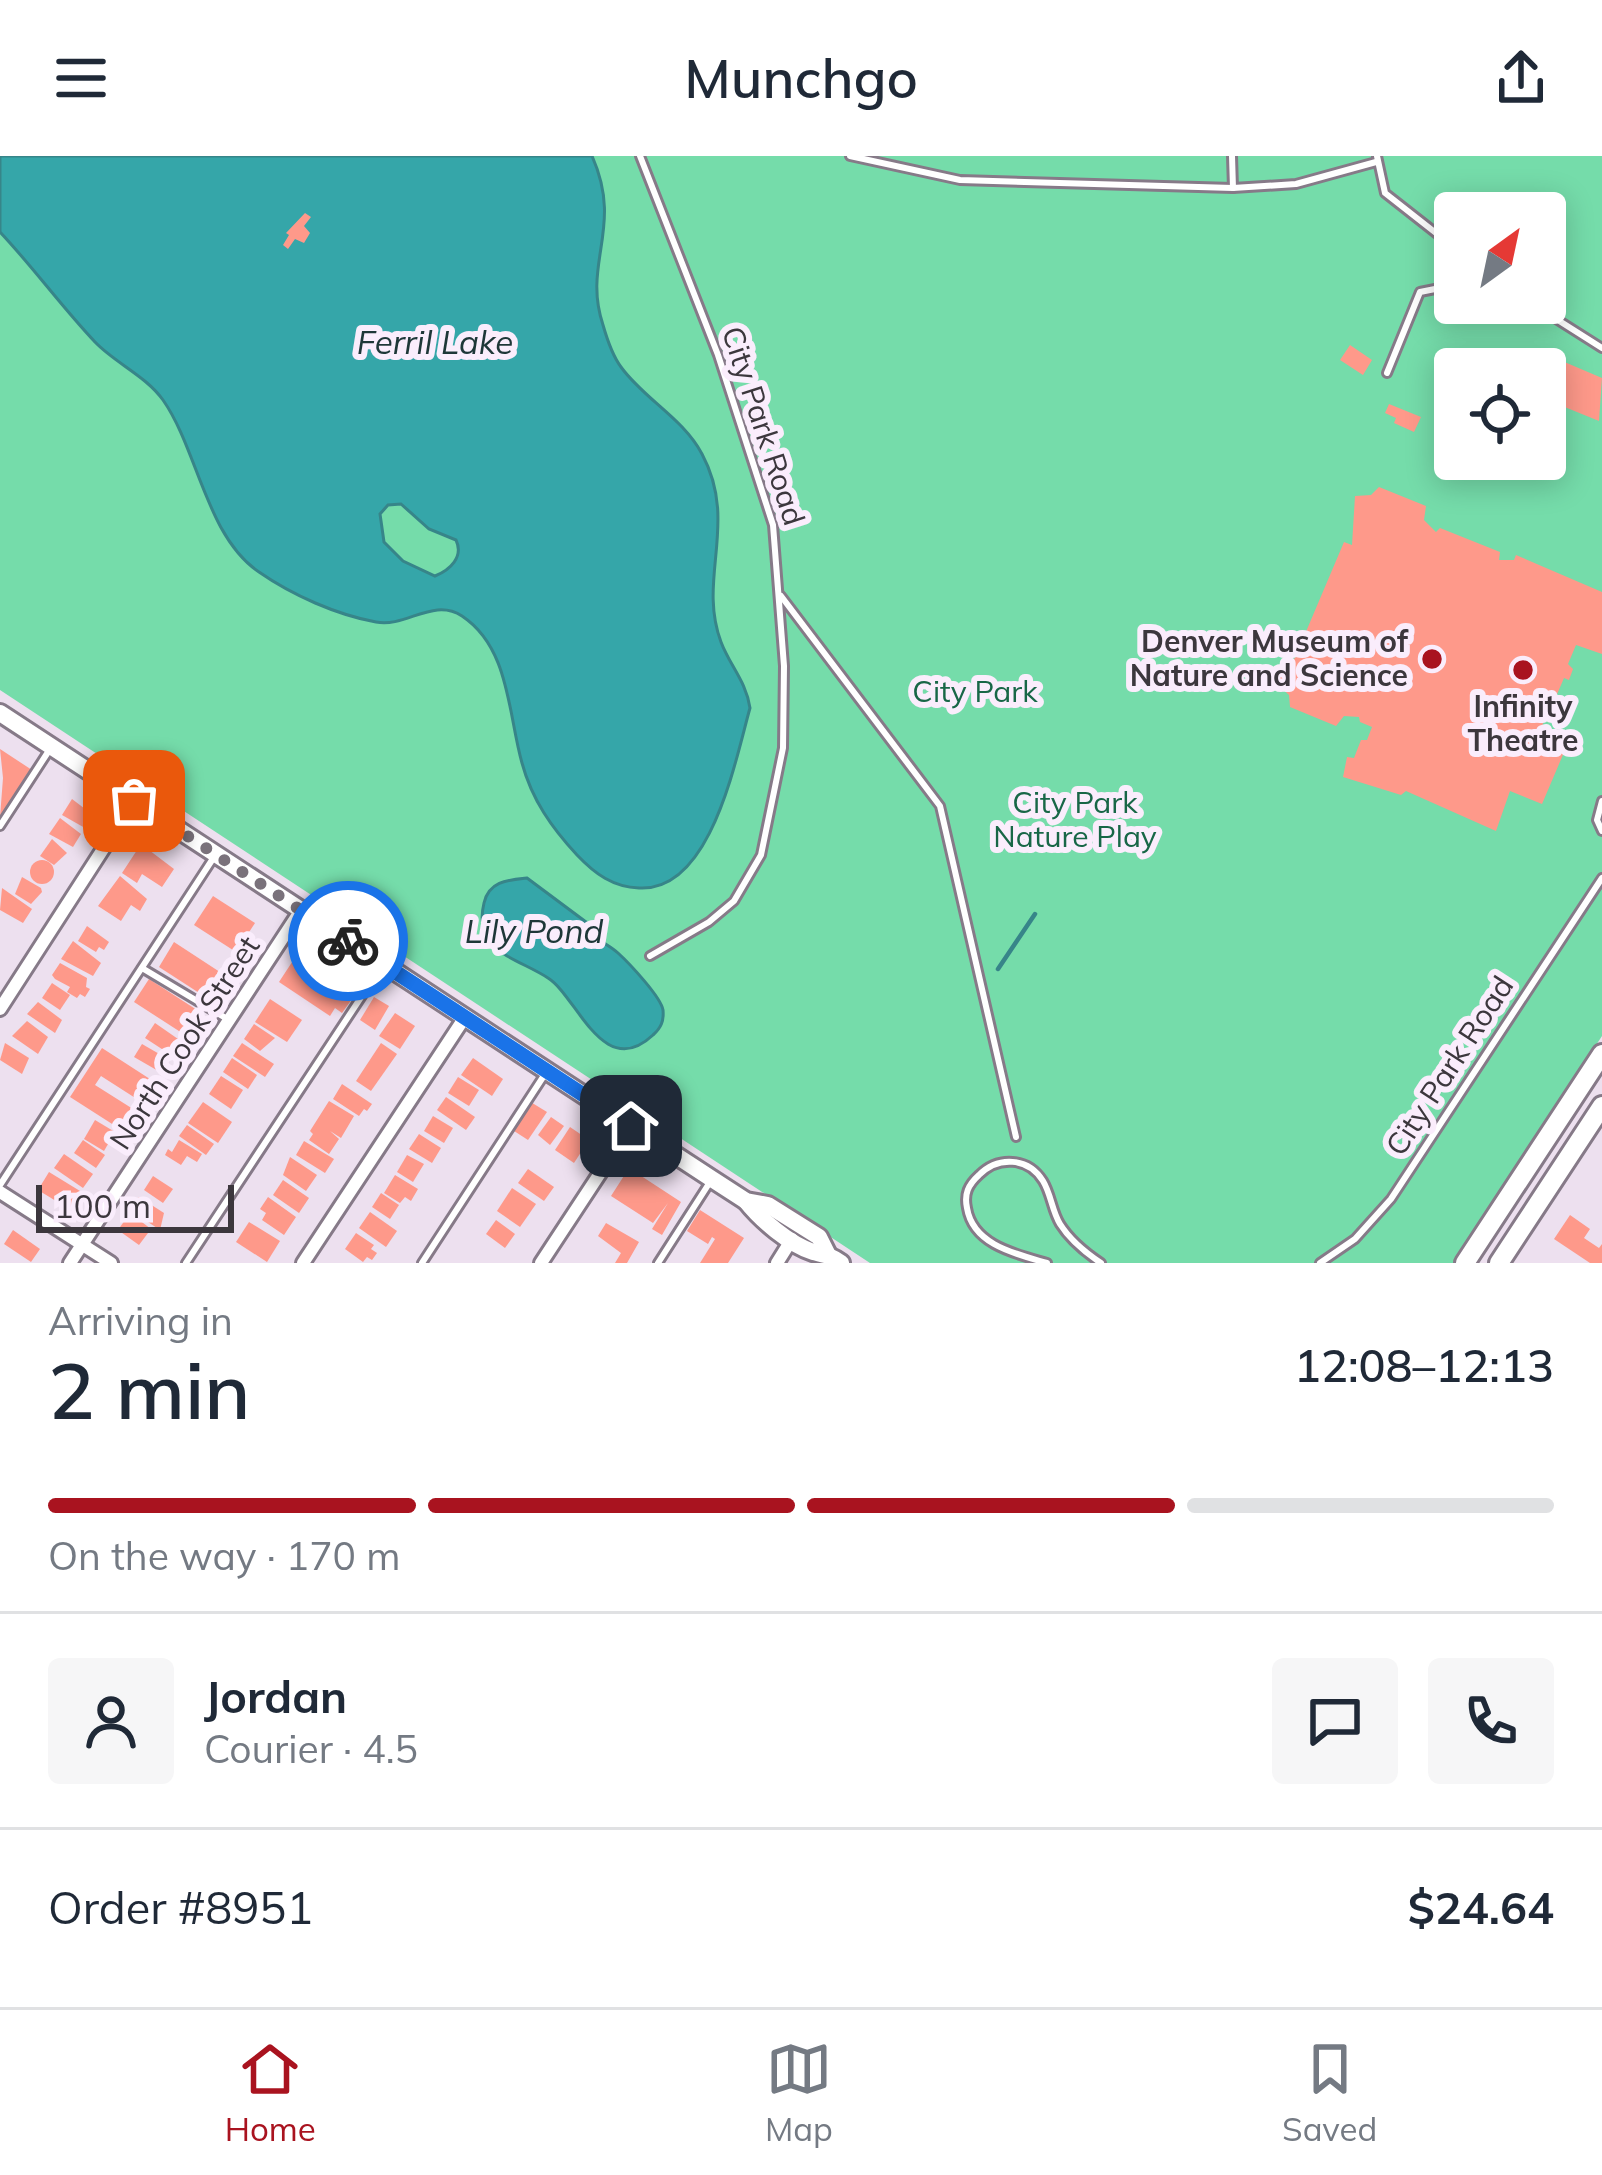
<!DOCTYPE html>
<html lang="en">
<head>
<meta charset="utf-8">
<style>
	body { margin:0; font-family:Mulish,sans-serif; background:#f6f6f7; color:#1f2937; height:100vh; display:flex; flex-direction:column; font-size:45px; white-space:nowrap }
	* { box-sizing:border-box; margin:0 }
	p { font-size:39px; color:#747a83 }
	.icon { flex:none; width:66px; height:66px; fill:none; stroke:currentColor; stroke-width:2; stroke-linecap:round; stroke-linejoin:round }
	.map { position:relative; height:1107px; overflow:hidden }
	.panel { display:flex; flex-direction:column; background:#fff; flex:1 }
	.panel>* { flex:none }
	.needle { width:78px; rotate:33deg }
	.controls { position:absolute; left:1434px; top:36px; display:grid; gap:24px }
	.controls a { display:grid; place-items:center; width:132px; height:132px; border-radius:12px; background:#fff; box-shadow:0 6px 30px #0003; font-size:60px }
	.scale { position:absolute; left:36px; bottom:30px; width:198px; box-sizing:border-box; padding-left:12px; border:6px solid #3c373d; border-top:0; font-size:33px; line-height:42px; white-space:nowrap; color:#3c373d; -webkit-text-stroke:9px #faedfc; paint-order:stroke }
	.pin { position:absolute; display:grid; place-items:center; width:102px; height:102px; color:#fff; margin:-51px; border-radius:24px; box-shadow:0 6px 18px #0006 }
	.courier { position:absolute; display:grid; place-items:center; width:120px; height:120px; margin:-60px; border:9px solid #1a73e8; border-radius:50%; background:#fff; color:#222; box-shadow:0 3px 15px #0007 }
	.overview em { font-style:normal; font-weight:600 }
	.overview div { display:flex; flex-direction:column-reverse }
	.overview { display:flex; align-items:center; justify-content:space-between; height:204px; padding:0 48px }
	h1 { font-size:78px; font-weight:600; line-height:90px }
	.bar { display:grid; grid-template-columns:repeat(4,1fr); gap:18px 12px; align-content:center; height:144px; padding:0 48px }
	.bar i { height:15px; border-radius:9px; background:#e0e1e3 }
	.bar .active { background:#a9131f }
	.bar p { grid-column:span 4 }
	.line { display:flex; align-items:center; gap:30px; padding:0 48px; border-top:3px solid #e0e1e3 }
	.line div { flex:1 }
	.round { display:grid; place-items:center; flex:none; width:126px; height:126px; border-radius:12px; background:#f6f6f7 }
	header { display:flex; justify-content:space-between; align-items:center; height:156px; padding:0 48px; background:#fff; font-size:54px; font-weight:600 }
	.menu { display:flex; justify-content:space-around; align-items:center; height:168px; border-top:3px solid #e0e1e3; background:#fff; font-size:33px; color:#747a83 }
	.menu a { display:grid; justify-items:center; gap:6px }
	.menu .active { color:#a9131f }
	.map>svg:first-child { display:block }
</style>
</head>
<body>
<header><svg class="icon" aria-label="menu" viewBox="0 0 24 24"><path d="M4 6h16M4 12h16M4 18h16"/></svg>Munchgo<svg class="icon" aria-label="share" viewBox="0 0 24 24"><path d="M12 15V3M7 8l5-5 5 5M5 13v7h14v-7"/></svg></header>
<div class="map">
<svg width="1602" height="1107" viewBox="0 0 1602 1107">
	<rect width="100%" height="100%" fill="#ede0ef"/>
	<!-- green -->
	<path fill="#75dcaa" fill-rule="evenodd" d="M 0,0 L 1602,0 L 1602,880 L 1453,1107 L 870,1107 L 0,534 ZM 1455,57 L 1545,57 L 1545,147 L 1455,147 ZM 1455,213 L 1545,213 L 1545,303 L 1455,303 Z"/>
	<!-- water -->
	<g fill="#35a6a9" stroke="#378589" stroke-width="3" fill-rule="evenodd">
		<path d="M 0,0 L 592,0 C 624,72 582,106 603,169 C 607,183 612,199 621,211 C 644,243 683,262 702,298 C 739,367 697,422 721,486 C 730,510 746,525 750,552 C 735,605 711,736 639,732 C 613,731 595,718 577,699 C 552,672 532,644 522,607 C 508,558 510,492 462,460 C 433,441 406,472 376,466 C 337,459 292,439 259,416 C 206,380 198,294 163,244 C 146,220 115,207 95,186 C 61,150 33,111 0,76 ZM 401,348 L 429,373 L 456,384 C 464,401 450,414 435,420 L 403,405 L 384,386 L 380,358 L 388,349 Z"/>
		<path d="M 527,722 L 586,766 C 592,784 606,786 618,797 C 629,807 661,841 663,854 C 664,865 661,872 653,879 C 603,926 577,840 548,822 C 518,802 472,796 484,747 C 489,725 508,724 527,722 Z"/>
	</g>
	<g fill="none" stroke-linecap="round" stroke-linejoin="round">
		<!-- stream -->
		<polyline stroke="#378589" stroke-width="4.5" points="998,813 1035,758"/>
	</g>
	<!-- building -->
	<g fill="#fe998a">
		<polygon points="305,57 311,61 304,70 310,77 304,87 295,83 288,93 283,89 289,79 286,77"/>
		<polygon points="1350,189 1372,204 1363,219 1340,204"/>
		<polygon points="1541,196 1602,222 1599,265 1545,243 1545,213 1534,213"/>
		<polygon points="1389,248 1421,261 1414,276 1394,267 1396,262 1385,257"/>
		<polygon points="1379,331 1426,350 1424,364 1436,376 1440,372 1500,396 1499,404 1514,404 1516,399 1602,436 1602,498 1576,489 1568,508 1573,513 1569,524 1564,522 1552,550 1556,551 1553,559 1546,560 1537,583 1565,594 1542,648 1510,635 1496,675 1406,635 1401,639 1343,621 1347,601 1354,602 1361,584 1367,584 1372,571 1360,566 1359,561 1344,560 1336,570 1290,551 1289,539 1274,525 1313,482 1305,478 1344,386 1352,389 1355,340 1371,339"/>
		<polygon points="0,593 32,614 0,661 3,622"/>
		<polygon points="72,643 93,659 85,672 62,659"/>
		<polygon points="60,662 81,678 73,691 49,678"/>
		<polygon points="52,683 67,697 54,709 40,700"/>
		<polygon points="141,688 174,713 162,731 142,718 137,727 122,717"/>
		<circle cx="42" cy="716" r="12"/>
		<polygon points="120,720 147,743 140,755 131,749 121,765 98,750"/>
		<polygon points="22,721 41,732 42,736 31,748 15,738"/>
		<polygon points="2,732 32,753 23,767 0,754"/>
		<polygon points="213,740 255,767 236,796 194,769"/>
		<polygon points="87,770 109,786 104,794 99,791 96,796 78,785"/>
		<polygon points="73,785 101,807 93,820 61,803"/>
		<polygon points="174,786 226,820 210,844 159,811"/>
		<polygon points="298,797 349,831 345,838 352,843 342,857 335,852 330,860 279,826"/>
		<polygon points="60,807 87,822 86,831 90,833 85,841 80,838 77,842 67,836 70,831 55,823 52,819"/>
		<polygon points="149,823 197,854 182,877 134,846"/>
		<polygon points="52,827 70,839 60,854 42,842"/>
		<polygon points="374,841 389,850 375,874 360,864"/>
		<polygon points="270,843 302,864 287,886 255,866"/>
		<polygon points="38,846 62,864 55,877 27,858"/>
		<polygon points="395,857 415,870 400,893 379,880"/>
		<polygon points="27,865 48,881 38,898 12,880"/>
		<polygon points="155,867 178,883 168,897 145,882"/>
		<polygon points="254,868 275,882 260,895 244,883"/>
		<polygon points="5,887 29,902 22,918 0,904"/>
		<polygon points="242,887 274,908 265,921 233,900"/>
		<polygon points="381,887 397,898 371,935 356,925"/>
		<polygon points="142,888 168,903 160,916 134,901"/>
		<polygon points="102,892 153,925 140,945 101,920 95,929 133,953 120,973 70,941"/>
		<polygon points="232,902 257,919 248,933 223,916"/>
		<polygon points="473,902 503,923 492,940 461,919"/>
		<polygon points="221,920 243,934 231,953 209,938"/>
		<polygon points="458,921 479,934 469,950 448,937"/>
		<polygon points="342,928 372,948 367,955 364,953 359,960 333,943"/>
		<polygon points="446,941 475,961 466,974 437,954"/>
		<polygon points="329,945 354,960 341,982 330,975 339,983 329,998 309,984 313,978 310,975"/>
		<polygon points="529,945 547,956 528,984 511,973"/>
		<polygon points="203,946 232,966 218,987 188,967"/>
		<polygon points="433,960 453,972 444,987 424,975"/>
		<polygon points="551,961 564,970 550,989 538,979"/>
		<polygon points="95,964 115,976 104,995 84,983"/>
		<polygon points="187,969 214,988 206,999 179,980"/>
		<polygon points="570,971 589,984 574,1007 555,994"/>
		<polygon points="419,978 441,992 432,1007 409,993"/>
		<polygon points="83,984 105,999 96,1012 74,997"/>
		<polygon points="179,984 202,998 197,1006 187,1000 181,1009 165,999 168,993 172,996"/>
		<polygon points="304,985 334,1003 325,1017 296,999"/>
		<polygon points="64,998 93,1018 83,1032 54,1012"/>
		<polygon points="407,999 424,1008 413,1026 397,1016"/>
		<polygon points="290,1001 317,1019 306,1035 283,1019"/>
		<polygon points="629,1012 681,1046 662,1079 652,1073 668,1047 653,1067 611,1040"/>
		<polygon points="528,1013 554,1031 544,1045 518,1027"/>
		<polygon points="49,1016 80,1035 69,1053 38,1034"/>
		<polygon points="395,1019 418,1033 411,1045 405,1041 400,1047 384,1037"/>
		<polygon points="153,1020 173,1033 163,1047 144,1034"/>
		<polygon points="283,1024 309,1042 299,1057 273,1039"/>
		<polygon points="512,1032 536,1048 520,1071 497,1055"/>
		<polygon points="381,1037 399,1049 390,1063 372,1051"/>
		<polygon points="139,1041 164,1057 160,1074 130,1054"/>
		<polygon points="268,1041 296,1061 284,1079 262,1064 266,1057 260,1053"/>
		<polygon points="700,1054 744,1082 728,1107 700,1107 715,1083 712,1081 708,1088 687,1075"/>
		<polygon points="370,1056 397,1075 386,1091 359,1072"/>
		<polygon points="130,1057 151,1073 139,1089 118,1074"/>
		<polygon points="1570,1059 1590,1073 1584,1082 1599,1092 1602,1088 1602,1107 1590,1107 1554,1083"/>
		<polygon points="496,1064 515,1078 505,1092 486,1078"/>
		<polygon points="249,1066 280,1085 267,1106 236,1086"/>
		<polygon points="606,1067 639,1086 627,1107 615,1107 621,1097 598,1080"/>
		<polygon points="13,1074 40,1093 31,1106 4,1088"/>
		<polygon points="356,1077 374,1089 371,1093 377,1097 372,1104 367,1101 363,1106 345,1093"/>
	</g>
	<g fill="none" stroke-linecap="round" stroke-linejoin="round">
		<!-- service casing -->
		<g stroke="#867a88" stroke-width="12">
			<g id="service">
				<polyline points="640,0 718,199 773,369 784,510 783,592 761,699 734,745 709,766 650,800"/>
				<polyline points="850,0 960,24 1233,32 1296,28 1376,6"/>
				<polyline points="1232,0 1233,32"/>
				<polyline points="1377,0 1385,37 1455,92"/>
				<polyline points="1466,147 1484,156"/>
				<polyline points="1531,147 1602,192"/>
				<polyline points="1387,217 1420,136 1435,133 1455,142"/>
				<polyline points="781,440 940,650 1016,981"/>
				<polyline points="1602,645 1597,664 1602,675"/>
				<polyline points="0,670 50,593"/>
				<polyline points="142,812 229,864"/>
				<polyline points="0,1029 214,701"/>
				<polyline points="186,1107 381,811"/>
				<polyline points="422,1107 545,918"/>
				<polyline points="658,1107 710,1026"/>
				<path d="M 1047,1107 C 1016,1098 973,1089 967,1052 C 964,1038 968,1029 979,1019 C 998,1000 1028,1001 1043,1025 C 1051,1038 1052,1055 1060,1068 C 1070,1084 1086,1097 1101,1107"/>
				<polyline points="1320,1107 1355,1083 1391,1043 1602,722"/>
			</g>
		</g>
		<!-- minor casing -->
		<g stroke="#867a88" stroke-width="18">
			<g id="minor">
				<polyline points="0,853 134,645"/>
				<polyline points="0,1036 111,1107"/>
				<polyline points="70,1107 301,754"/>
				<polyline points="303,1107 465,861"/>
				<polyline points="541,1107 631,970"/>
				<polyline points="777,1107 792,1083"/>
			</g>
		</g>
		<!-- secondary casing -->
		<g stroke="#867a88" stroke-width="22">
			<g id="secondary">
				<polyline points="0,557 712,1023 746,1045 768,1049 819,1081 827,1097"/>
				<path d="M 746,1045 C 761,1064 789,1088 813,1096 C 825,1099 830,1099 841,1107"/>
			</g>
		</g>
		<!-- primary casing -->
		<g stroke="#867a88" stroke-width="24">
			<g id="primary">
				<polyline points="1465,1107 1602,898"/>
				<polyline points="1499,1107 1602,950"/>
			</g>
		</g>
		<!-- service -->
		<use href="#service" stroke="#fff" stroke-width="6"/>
		<!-- minor -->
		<use href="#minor" stroke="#fff" stroke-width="12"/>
		<!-- secondary -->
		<use href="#secondary" stroke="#fff" stroke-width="16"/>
		<!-- primary -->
		<use href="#primary" stroke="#fff" stroke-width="18"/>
	</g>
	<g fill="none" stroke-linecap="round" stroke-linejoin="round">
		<!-- done -->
		<polyline stroke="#7a727b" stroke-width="12" stroke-dasharray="0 21.6" points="134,645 348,785"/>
		<!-- route -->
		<polyline stroke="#1a73e8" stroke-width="15" points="348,785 631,970"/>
	</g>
	<!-- markers -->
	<g fill="#a9131f" stroke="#faedfc" stroke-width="4.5">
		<circle cx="1432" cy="503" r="12"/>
		<circle cx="1523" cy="514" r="12"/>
	</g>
	<g text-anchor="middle" stroke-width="12" stroke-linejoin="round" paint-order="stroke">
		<!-- street labels -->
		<g font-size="30" fill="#3c373d" stroke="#faedfc">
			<text transform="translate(763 270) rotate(72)" y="10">City Park Road</text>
			<text transform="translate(185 887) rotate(-57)" y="10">North Cook Street</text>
			<text transform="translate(1450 910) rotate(-57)" y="10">City Park Road</text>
		</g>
		<!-- poi labels -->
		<g font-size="30" font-weight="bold" fill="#3c373d" stroke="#faedfc" text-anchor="end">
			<text x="1408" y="496">Denver Museum of<tspan x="1408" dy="34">Nature and Science</tspan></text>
			<text x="1523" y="561" text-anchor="middle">Infinity<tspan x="1523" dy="34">Theatre</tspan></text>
		</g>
		<!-- park labels -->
		<g font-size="30" fill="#186747" stroke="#faedfc">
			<text x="975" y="546">City Park</text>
			<text x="1075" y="657">City Park<tspan x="1075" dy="34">Nature Play</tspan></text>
		</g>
		<!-- water labels -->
		<g font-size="33" font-style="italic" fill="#1e3738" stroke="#faedfc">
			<text x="435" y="198">Ferril Lake</text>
			<text x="534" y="787">Lily Pond</text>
		</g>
	</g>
</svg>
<div class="controls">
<a><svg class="needle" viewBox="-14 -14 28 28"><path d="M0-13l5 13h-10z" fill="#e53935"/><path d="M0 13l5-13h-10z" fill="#747a83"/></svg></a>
<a><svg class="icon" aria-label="locate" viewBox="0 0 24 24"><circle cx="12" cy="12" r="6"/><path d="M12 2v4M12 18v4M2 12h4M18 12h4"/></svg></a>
</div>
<div class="scale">100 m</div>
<div class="pin" style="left:134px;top:645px;background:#ea580c"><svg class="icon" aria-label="bag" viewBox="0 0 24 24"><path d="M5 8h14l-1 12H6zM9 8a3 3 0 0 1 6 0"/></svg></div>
<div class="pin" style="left:631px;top:970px;background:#1f2937"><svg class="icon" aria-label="home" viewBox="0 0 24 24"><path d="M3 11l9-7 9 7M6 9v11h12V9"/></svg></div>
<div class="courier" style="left:348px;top:785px"><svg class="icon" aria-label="bike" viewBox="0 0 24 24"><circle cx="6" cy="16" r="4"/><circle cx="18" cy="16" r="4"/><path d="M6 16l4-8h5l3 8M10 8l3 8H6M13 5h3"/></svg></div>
</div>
<section class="panel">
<div class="overview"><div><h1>2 min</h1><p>Arriving in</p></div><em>12:08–12:13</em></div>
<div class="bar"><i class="active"></i><i class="active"></i><i class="active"></i><i></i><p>On the way · 170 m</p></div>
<div class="line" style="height:216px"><a class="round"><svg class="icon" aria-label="person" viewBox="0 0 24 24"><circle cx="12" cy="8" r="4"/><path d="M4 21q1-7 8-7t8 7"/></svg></a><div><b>Jordan</b><p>Courier · 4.5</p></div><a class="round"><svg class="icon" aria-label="chat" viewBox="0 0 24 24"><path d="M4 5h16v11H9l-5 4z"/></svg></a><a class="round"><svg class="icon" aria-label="phone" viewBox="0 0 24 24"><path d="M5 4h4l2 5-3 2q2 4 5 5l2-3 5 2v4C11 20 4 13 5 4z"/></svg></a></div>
<div class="line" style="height:156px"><div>Order #8951</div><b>$24.64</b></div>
</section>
<nav class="menu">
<a class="active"><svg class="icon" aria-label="home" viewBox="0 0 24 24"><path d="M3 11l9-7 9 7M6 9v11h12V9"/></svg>Home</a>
<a><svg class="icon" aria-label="map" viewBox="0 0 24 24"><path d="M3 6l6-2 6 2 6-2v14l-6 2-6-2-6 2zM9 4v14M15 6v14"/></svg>Map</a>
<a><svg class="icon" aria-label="saved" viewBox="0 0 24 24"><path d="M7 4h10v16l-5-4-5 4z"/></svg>Saved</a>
</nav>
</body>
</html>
